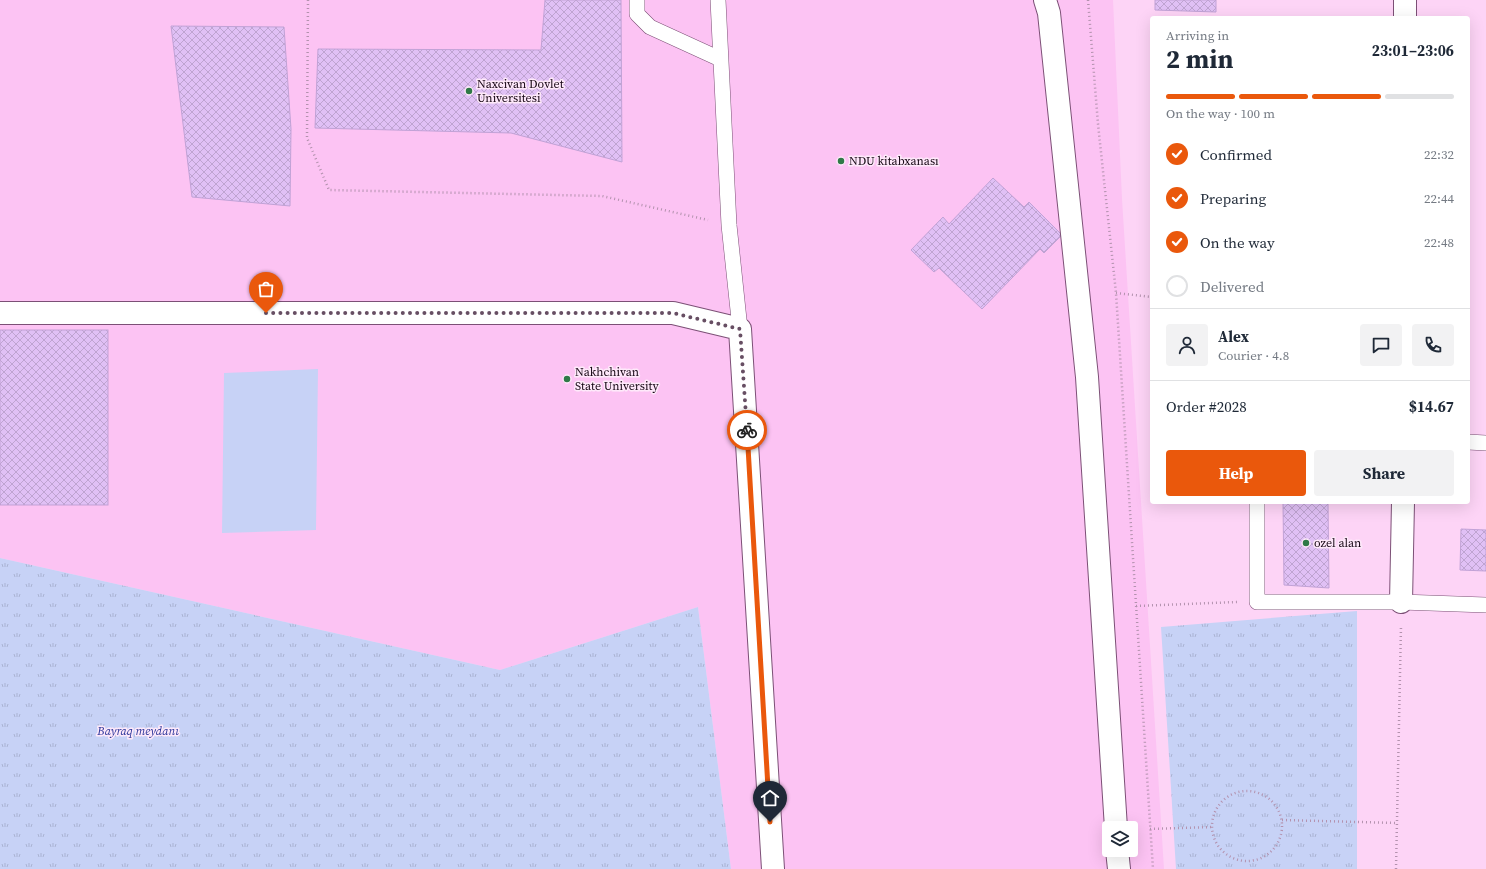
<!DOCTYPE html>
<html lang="en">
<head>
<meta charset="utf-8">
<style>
	body { margin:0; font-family:"Source Serif 4",serif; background:#f2f2f3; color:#1f2937; height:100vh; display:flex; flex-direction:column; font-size:15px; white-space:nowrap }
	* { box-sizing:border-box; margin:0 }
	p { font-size:13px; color:#747a83 }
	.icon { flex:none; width:22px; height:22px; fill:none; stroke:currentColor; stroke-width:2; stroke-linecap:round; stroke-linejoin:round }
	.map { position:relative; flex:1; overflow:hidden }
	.drawer { position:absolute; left:1150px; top:16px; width:320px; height:488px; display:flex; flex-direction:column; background:#fff; border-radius:4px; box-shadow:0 4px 16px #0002 }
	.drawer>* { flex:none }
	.tools { position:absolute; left:1102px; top:821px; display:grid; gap:8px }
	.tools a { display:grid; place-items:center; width:36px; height:36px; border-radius:4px; background:#fff; box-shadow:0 4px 16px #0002; font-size:20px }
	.pin { position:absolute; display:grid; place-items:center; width:34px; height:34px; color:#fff; margin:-41px -17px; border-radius:50% 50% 50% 0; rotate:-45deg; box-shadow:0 0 4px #0007 }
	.pin .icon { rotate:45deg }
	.courier { position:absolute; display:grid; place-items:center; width:40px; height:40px; margin:-20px; border:3px solid #ea580c; border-radius:50%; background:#fff; color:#222; box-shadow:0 1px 5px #0007 }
	.summary em { font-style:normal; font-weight:700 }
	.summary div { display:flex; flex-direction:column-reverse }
	.summary { display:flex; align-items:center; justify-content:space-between; height:68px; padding:0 16px }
	h1 { font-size:26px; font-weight:700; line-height:30px }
	.bar { display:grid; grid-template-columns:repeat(4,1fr); gap:6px 4px; align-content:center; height:48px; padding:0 16px }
	.bar i { height:5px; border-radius:3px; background:#e0e1e3 }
	.bar .selected { background:#ea580c }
	.bar p { grid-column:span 4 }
	.line { display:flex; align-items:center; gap:10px; padding:0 16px; border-top:1px solid #e0e1e3 }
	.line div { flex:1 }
	.round { display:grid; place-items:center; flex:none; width:42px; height:42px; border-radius:4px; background:#f2f2f3 }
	ol { padding:0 16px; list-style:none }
	li { display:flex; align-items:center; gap:12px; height:44px }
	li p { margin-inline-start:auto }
	li .icon { padding:4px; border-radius:50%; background:#ea580c; color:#fff; stroke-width:4 }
	li:last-child { color:#747a83 }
	li i { width:22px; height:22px; border:2px solid #e0e1e3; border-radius:50% }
	.cta { display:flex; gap:8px; margin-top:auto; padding:8px 16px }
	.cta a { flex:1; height:46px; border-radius:4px; background:#ea580c; color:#fff; font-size:16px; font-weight:700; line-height:46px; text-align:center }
	.cta a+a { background:#f2f2f3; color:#1f2937 }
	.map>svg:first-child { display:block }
</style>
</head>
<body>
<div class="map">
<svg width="1486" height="869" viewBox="0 0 1486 869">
	<defs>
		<pattern id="park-tufts" width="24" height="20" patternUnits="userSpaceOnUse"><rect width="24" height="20" fill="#c7d2f6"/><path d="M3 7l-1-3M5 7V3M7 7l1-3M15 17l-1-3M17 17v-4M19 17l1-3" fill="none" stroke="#aab3d2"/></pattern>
		<pattern id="building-cross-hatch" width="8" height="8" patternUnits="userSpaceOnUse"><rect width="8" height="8" fill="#e0c0f5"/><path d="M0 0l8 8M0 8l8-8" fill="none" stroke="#bfa4d1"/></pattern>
	</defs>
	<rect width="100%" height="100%" fill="#fdd4f6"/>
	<!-- built -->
	<path fill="#fcc3f3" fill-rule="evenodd" d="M 0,0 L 1113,0 L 1122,199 L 1164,869 L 731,869 L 698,607 L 500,670 L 0,558 ZM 1109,828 L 1131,828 L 1131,850 L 1109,850 Z"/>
	<!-- grass -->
	<polygon fill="#c7d2f6" points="318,369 316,530 222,533 224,373"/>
	<!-- park -->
	<g fill="url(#park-tufts)">
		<polygon points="0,558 500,670 698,607 731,869 0,869"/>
		<polygon points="1357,611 1357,869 1176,869 1161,627"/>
	</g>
	<!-- building -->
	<g fill="url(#building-cross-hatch)" stroke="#c1a2d6">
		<polygon points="545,0 621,0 622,162 511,133 315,128 318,49 541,50"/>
		<polygon points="1155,0 1216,0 1216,12 1155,10"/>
		<polygon points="171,26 284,27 291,129 290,206 192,197"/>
		<polygon points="993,178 1024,207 1029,202 1062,235 1044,253 1040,249 982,309 939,268 934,272 911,250 943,217 949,224"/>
		<rect x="0" y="330" width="108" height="175"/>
		<polygon points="1283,502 1328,502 1329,588 1284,585"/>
		<polygon points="1461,529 1486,530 1486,571 1460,570"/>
	</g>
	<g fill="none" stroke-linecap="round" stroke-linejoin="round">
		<!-- lane casing -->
		<g stroke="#7c5076" stroke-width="16">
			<g id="lane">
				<polyline points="637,0 637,14 650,27 720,59"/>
				<polyline points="718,0 729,225 740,329"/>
				<polyline points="1468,442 1486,443"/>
				<polyline points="1257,502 1257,602 1401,602 1486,605"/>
			</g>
		</g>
		<!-- street casing -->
		<g stroke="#7c5076" stroke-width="24">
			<g id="street">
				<polyline points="1045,0 1049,13 1087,377 1116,828"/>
				<polyline points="1405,18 1405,0"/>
				<polyline points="0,313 673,313 740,329 773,869"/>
				<polyline points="1401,602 1403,502"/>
				<polyline points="1117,850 1119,869"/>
			</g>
		</g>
		<!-- path -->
		<g stroke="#b392ae" stroke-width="2.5" stroke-dasharray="1 3" stroke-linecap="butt">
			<polyline points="308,0 307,138 329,190 602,196 708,220"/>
			<polyline points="1088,0 1098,124 1116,293 1153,869"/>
			<polyline points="1116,293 1152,297"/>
			<polyline points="1136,606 1237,602"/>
			<circle cx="1247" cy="826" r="35"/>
			<polyline points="1282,820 1397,823"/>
			<polyline points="1150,829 1212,827"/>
			<polyline points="1396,869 1401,626"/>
		</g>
		<!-- lane -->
		<use href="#lane" stroke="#fff" stroke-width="15"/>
		<!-- street -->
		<use href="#street" stroke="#fff" stroke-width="22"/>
	</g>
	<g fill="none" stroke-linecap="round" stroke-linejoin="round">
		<!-- done -->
		<polyline stroke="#674e63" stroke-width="4" stroke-dasharray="0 7.2" points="266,313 673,313 740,329 747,430"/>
		<!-- route -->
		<polyline stroke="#ea580c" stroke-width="5" points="747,430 770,822"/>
	</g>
	<!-- markers -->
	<g fill="#2f7947" stroke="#fee9fa" stroke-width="1.5">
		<circle cx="469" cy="91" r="4"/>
		<circle cx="841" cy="161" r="4"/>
		<circle cx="567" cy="379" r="4"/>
		<circle cx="1306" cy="543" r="4"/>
	</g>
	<g text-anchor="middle" stroke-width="3" stroke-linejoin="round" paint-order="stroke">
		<!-- poi labels -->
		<g font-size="12" fill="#160614" stroke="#fee9fa" text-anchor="start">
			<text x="477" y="88">Naxcivan Dovlet<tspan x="477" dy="14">Universitesi</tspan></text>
			<text x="849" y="165">NDU kitabxanası</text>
			<text x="575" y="376">Nakhchivan<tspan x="575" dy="14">State University</tspan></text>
			<text x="1314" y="547">ozel alan</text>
		</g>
		<!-- park labels -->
		<g font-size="12" font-style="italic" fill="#2a3499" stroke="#fee9fa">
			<text x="138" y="735">Bayraq meydanı</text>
		</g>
	</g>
</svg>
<div class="tools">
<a><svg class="icon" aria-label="layers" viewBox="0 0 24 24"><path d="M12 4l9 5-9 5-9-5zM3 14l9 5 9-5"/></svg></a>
</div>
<div class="pin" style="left:266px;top:313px;background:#ea580c"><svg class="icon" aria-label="bag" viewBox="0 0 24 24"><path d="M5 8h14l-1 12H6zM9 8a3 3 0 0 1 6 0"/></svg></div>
<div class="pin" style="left:770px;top:822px;background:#1f2937"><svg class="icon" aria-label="home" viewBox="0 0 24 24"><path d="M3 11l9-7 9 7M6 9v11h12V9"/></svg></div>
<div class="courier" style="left:747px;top:430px"><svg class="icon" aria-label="bike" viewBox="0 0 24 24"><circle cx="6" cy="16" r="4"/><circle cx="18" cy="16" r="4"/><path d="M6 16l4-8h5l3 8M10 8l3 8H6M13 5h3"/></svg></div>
<section class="drawer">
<div class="summary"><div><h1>2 min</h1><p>Arriving in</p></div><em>23:01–23:06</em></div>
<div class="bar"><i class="selected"></i><i class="selected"></i><i class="selected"></i><i></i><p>On the way · 100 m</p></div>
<ol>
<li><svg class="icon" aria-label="check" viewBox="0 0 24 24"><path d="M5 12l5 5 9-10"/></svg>Confirmed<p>22:32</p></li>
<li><svg class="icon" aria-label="check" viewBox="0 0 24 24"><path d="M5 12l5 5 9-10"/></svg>Preparing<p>22:44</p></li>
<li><svg class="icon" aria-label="check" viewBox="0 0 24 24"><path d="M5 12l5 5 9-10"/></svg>On the way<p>22:48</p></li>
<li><i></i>Delivered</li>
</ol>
<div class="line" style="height:72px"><a class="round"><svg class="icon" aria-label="person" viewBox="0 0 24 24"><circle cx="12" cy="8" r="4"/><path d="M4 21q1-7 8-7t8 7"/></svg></a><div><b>Alex</b><p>Courier · 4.8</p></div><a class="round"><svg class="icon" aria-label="chat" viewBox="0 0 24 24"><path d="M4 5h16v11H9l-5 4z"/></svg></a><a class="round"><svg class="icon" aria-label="phone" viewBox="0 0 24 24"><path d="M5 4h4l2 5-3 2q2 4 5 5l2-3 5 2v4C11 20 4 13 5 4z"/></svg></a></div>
<div class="line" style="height:52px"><div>Order #2028</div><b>$14.67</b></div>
<div class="cta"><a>Help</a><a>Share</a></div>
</section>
</div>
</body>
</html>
